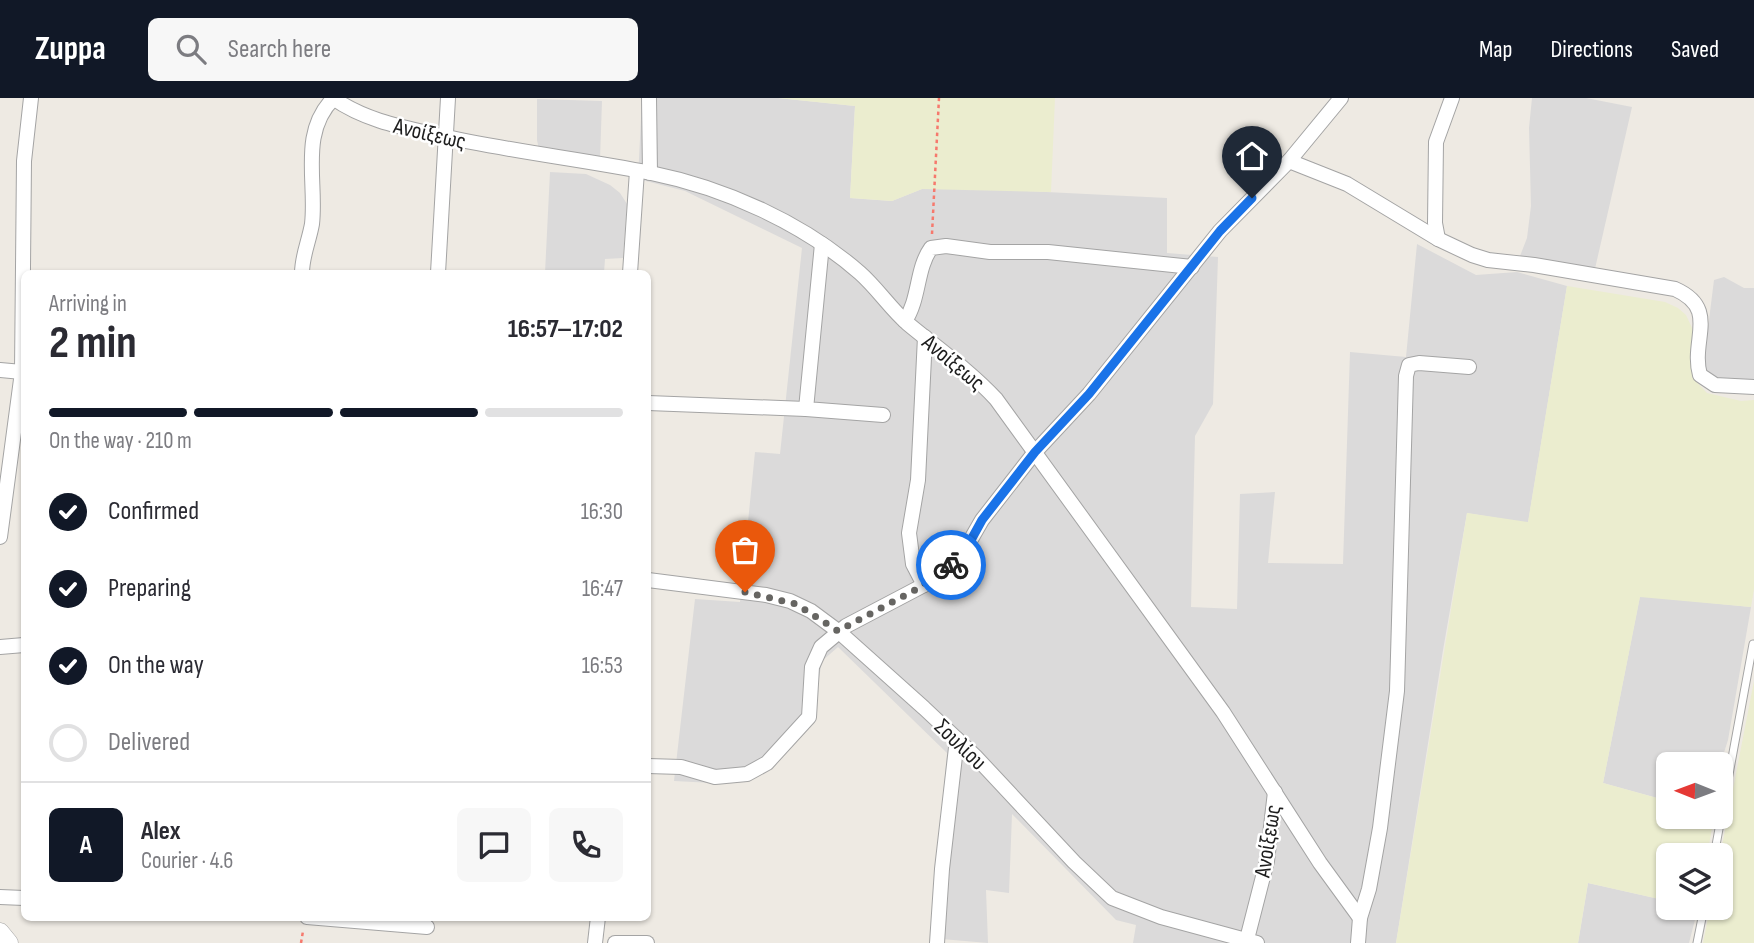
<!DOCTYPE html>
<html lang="en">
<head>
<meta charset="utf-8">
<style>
	body { margin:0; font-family:"Sofia Sans Condensed",sans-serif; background:#f7f7f7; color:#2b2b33; height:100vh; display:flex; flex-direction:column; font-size:26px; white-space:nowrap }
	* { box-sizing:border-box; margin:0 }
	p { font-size:23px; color:#7c7c81 }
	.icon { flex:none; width:38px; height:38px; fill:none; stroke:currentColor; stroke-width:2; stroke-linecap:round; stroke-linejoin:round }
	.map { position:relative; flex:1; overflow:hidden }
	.drawer { position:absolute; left:21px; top:172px; width:630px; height:651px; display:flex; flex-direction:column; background:#fff; border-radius:10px; box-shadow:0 2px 5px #0004 }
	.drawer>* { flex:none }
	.needle { width:46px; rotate:271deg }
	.fabs { position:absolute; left:1656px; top:654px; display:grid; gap:14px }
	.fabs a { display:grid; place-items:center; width:77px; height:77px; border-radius:10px; background:#fff; box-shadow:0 2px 5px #0004; font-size:35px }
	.pin { position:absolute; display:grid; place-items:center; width:60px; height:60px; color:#fff; margin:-72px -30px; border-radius:50% 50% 50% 0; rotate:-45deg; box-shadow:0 0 7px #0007 }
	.pin .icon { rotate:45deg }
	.courier { position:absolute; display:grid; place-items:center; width:70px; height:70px; margin:-35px; border:5px solid #1a73e8; border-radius:50%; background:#fff; color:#222; box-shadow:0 2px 9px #0007 }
	.overview em { font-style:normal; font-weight:700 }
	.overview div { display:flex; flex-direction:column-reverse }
	.overview { display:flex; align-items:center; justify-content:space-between; height:119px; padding:0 28px }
	h1 { font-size:46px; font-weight:700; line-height:52px }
	.bar { display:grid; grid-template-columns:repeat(4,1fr); gap:10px 7px; align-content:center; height:84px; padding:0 28px }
	.bar i { height:9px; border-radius:5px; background:#e1e1e2 }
	.bar .active { background:#111827 }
	.bar p { grid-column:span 4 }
	.line { display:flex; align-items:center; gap:18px; padding:0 28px; border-top:2px solid #e1e1e2 }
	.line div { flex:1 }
	.round { display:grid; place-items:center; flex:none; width:74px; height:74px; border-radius:10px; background:#f7f7f7 }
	ol { padding:0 28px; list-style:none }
	li { display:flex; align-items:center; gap:21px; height:77px }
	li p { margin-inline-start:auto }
	li .icon { padding:7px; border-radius:50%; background:#111827; color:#fff; stroke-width:4 }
	li:last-child { color:#7c7c81 }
	li i { width:38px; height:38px; border:4px solid #e1e1e2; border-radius:50% }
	header { display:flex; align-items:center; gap:42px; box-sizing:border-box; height:98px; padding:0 35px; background:#111827; color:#fff }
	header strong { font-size:33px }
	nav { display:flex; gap:38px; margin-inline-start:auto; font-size:24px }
	.search { width:490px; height:63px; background:#f7f7f7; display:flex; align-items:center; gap:18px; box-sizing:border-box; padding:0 24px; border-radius:10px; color:#7c7c81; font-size:26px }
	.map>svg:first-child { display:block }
</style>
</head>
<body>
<header>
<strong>Zuppa</strong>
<div class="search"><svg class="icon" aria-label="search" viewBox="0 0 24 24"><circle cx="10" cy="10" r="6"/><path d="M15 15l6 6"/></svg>Search here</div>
<nav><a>Map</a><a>Directions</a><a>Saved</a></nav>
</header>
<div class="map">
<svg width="1754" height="845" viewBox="0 0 1754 845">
	<rect width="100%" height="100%" fill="#eeeae3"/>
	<!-- residential -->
	<g fill="#dbdada">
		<polygon points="642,0 778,0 855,8 850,100 892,103 922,91 987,91 1167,100 1167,155 1218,159 1213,306 1195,338 1191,509 1237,511 1240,396 1275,394 1268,465 1343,466 1350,254 1406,259 1417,146 1476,177 1517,174 1567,188 1528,425 1467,415 1443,552 1396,845 1133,845 1136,827 1116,822 1012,716 1009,795 986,792 988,845 930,840 947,655 838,549 822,563 811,626 789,651 765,673 746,683 713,685 674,683 695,501 740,504 755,354 780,356 802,150 685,93 638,81"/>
		<polygon points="1532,0 1586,0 1632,9 1594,175 1520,158 1527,140 1531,108 1529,30"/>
		<polygon points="537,1 602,3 600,61 539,52 537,42"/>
		<polygon points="550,74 586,76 610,87 620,95 627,106 623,160 605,161 604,175 545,175"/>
		<polygon points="1724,179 1744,190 1754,190 1754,285 1709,280 1703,270 1714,182"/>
		<polygon points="1640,498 1751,509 1728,642 1720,667 1668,667 1668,703 1603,685"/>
		<polygon points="1588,785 1668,803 1668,810 1698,810 1689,845 1578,845"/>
	</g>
	<!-- farmland -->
	<g fill="#ebedcf">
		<polygon points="778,0 1055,0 1051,94 922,91 892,103 850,100 855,8"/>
		<polygon points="1567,188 1665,204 1678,210 1686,217 1693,232 1692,279 1707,295 1741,303 1754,302 1754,491 1751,509 1640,499 1603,685 1668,703 1668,719 1714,719 1707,758 1668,758 1668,803 1588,785 1578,845 1396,845 1467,415 1528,424"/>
		<polygon points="1754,583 1754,845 1703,845 1710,810 1720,810 1720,758"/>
	</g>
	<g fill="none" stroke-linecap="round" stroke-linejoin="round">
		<!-- service casing -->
		<g stroke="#a4a4a4" stroke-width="9">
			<g id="service">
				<polyline points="1714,758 1753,546"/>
				<polyline points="1697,845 1704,810"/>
			</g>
		</g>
		<!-- minor casing -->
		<g stroke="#a4a4a4" stroke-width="16">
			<g id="minor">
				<path d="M 333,0 C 364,22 401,29 437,37 C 508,53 580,61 651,75 C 725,90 803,125 860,175 C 877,190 890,210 907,225 C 937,250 969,272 996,301 L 1223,614 L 1320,765 L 1360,820"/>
				<polyline points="649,0 650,75"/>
				<path d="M 1289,63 L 1347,86 L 1438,141 L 1472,157 L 1488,162 L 1534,167 L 1675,191 C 1720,211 1690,242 1700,277 L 1715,287 L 1754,289"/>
				<polyline points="1438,141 1435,125 1436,44 1452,0"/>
				<polyline points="822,146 806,311 883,317"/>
				<path d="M 302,175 C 302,158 309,143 312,126 C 317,84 299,34 334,0"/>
				<polyline points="438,175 448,0"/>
				<polyline points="630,175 637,73"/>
				<path d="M 905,223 C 920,200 916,171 931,150 L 946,148 L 990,154 L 1048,154 L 1192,169"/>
				<polyline points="0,272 22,274"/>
				<polyline points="648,305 806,311"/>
				<polyline points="0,439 22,274 24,63 31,0"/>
				<polyline points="648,482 766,497 790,503 811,513 838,533 924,610 975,658 1074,764 1112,800 1161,819 1257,845"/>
				<polyline points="924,487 913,466 909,435 918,382 925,239"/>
				<polyline points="0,549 24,547"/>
				<polyline points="648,668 681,669 715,679 747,676 767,665 809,619 812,569 821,549 846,528 924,487 963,455 982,422 1035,354 1089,296 1220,133 1289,63 1341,0"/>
				<polyline points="0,799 24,800"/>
				<polyline points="307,819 427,829"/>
				<polyline points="595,845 598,819"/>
				<polyline points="615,845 647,845"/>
				<polyline points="937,845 942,771 957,641"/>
				<polyline points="1246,845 1267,763 1275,694"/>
				<polyline points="1358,845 1360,820 1369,791 1380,730 1397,593 1406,278 1409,267 1419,265 1469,269"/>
			</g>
		</g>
		<!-- tertiary casing -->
		<g stroke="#a4a4a4" stroke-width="19">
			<polyline id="tertiary" points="0,834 9,845"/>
		</g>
		<!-- path -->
		<g stroke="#f6796d" stroke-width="2.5" stroke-dasharray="3.5 3.5" stroke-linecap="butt">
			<polyline points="932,136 939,0"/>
			<polyline points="301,845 303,833"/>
		</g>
		<!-- service -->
		<use href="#service" stroke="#fff" stroke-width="7"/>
		<!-- minor -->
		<use href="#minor" stroke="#fff" stroke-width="14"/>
		<!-- tertiary -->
		<use href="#tertiary" stroke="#fff" stroke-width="18"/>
	</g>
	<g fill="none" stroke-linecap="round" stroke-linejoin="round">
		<!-- done -->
		<polyline stroke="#666562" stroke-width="7" stroke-dasharray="0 12.6" points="745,494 796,506 838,533 915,492 951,467"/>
		<!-- route -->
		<polyline stroke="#1a73e8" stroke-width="9" points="951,467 965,453 982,422 1035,354 1089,296 1220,133 1252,100"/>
	</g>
	<g text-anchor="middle" stroke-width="5" stroke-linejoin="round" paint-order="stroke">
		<!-- street labels -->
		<g font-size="23" fill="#1d1d1d" stroke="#fff">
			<text transform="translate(430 35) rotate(13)" y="8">Ανοίξεως</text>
			<text transform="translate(954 264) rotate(40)" y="8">Ανοίξεως</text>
			<text transform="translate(961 646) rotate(44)" y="8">Σουλίου</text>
			<text transform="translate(1267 743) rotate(-81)" y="8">Ανοίξεως</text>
		</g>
	</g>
</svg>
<div class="fabs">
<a><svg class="needle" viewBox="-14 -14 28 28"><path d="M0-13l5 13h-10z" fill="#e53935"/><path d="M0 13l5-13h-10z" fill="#7c7c81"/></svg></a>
<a><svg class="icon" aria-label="layers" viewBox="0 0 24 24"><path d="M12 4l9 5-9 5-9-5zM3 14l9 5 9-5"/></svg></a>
</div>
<div class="pin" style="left:745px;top:494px;background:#ea580c"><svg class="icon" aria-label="bag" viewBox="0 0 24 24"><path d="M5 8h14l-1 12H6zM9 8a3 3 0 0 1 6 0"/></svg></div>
<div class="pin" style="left:1252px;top:100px;background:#1f2937"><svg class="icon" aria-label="home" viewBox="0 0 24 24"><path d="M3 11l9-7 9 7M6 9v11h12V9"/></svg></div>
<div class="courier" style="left:951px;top:467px"><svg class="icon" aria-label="bike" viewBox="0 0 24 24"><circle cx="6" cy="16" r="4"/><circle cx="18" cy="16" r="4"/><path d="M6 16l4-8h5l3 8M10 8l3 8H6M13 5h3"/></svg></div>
<section class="drawer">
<div class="overview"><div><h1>2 min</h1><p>Arriving in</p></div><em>16:57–17:02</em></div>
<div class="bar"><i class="active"></i><i class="active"></i><i class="active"></i><i></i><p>On the way · 210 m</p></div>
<ol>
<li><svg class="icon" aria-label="check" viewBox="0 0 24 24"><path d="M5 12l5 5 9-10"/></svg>Confirmed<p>16:30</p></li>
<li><svg class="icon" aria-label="check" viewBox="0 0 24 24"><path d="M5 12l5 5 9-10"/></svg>Preparing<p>16:47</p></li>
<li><svg class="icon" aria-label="check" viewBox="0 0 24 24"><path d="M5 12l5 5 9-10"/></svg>On the way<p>16:53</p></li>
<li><i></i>Delivered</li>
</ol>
<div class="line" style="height:126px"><b class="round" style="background:#111827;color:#fff">A</b><div><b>Alex</b><p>Courier · 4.6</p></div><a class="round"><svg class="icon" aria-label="chat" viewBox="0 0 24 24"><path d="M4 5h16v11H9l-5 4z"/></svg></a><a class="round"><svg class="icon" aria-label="phone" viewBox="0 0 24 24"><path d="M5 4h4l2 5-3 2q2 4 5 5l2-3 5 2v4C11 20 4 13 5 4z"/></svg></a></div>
</section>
</div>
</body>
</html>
